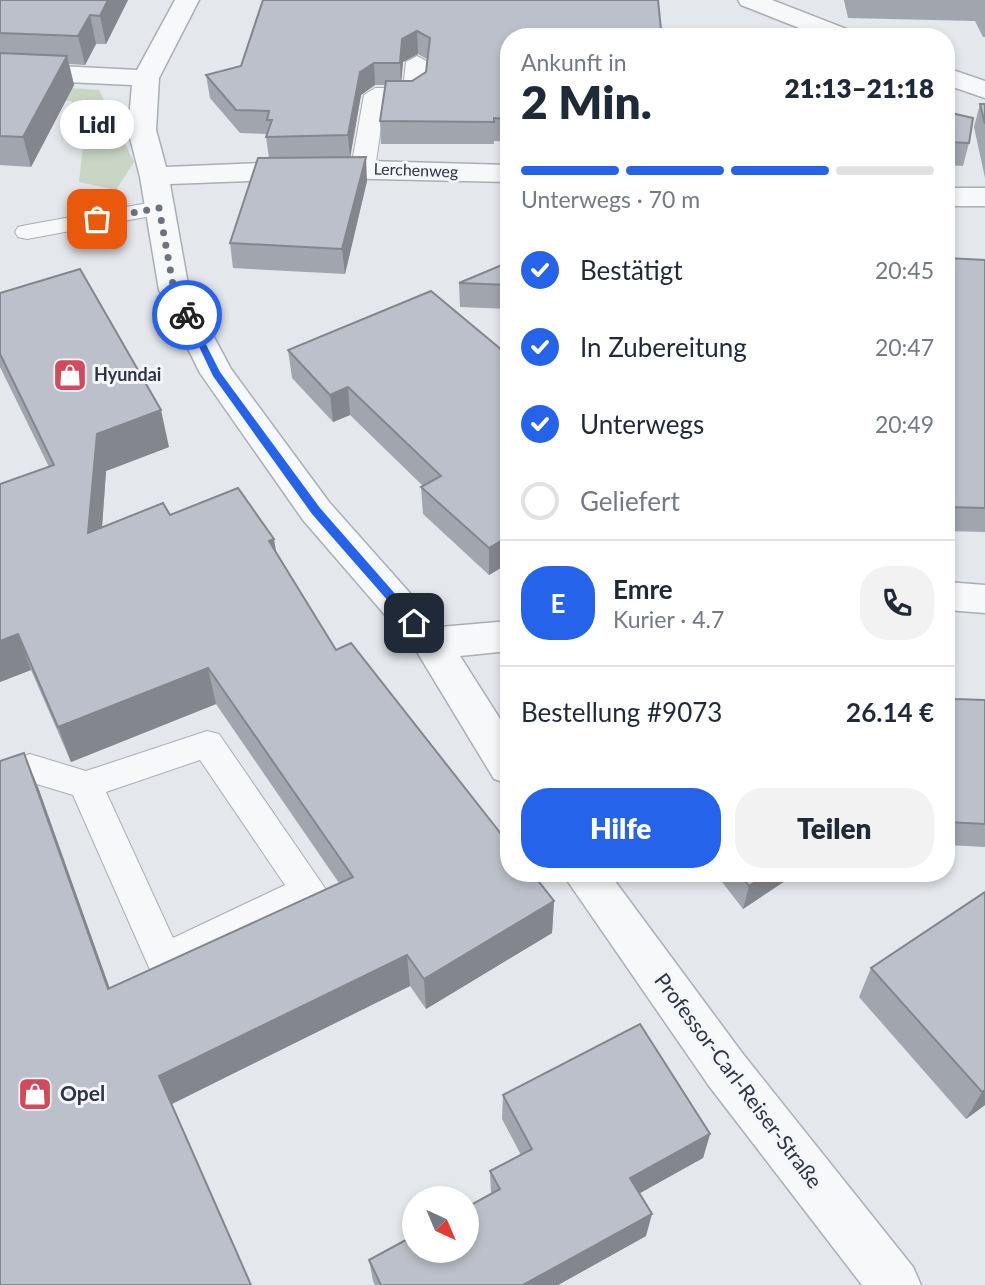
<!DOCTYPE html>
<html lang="de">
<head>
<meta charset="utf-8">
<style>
	body { margin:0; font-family:Lato,sans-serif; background:#f2f2f3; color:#1f2937; height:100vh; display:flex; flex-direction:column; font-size:26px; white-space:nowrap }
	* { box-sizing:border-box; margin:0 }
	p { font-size:23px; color:#747a83 }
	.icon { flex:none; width:38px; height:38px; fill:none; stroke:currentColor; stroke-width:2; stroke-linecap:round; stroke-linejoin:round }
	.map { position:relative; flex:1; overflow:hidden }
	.side { position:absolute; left:500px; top:28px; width:455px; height:854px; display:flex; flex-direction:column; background:#fff; border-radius:28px; box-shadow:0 4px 10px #0003 }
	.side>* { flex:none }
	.needle { width:46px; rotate:136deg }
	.tools { position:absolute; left:402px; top:1186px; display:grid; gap:14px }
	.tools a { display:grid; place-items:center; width:77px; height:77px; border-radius:50%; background:#fff; box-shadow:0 4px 10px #0003; font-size:35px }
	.pin { position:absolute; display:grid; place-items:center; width:60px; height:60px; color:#fff; margin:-30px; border-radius:14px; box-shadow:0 4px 10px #0006 }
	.courier { position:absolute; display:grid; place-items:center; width:70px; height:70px; margin:-35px; border:5px solid #2563eb; border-radius:50%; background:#fff; color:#222; box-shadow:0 2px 9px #0007 }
	.bubble { position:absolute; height:49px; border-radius:24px; background:#fff; box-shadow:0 4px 10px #0003; font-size:23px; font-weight:800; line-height:49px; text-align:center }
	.headline em { font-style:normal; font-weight:800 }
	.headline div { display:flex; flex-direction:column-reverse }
	.headline { display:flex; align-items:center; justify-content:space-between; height:119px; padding:0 21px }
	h1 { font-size:46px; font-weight:800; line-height:52px }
	.bar { display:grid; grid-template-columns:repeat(4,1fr); gap:10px 7px; align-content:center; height:84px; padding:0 21px }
	.bar i { height:9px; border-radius:5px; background:#e0e1e3 }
	.bar .selected { background:#2563eb }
	.bar p { grid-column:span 4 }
	.line { display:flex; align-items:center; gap:18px; padding:0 21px; border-top:2px solid #e0e1e3 }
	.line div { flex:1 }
	.round { display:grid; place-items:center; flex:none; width:74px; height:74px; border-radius:28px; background:#f2f2f3 }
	ol { padding:0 21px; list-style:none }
	li { display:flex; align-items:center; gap:21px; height:77px }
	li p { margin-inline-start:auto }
	li .icon { padding:7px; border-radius:50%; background:#2563eb; color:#fff; stroke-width:4 }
	li:last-child { color:#747a83 }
	li i { width:38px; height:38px; border:4px solid #e0e1e3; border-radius:50% }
	.cta { display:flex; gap:14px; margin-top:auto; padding:14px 21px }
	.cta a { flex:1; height:80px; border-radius:28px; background:#2563eb; color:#fff; font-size:28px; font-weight:800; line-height:80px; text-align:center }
	.cta a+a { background:#f2f2f3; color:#1f2937 }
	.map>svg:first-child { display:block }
</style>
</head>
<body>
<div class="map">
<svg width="985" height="1285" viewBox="0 0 985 1285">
	<rect width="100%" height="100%" fill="#e4e7ec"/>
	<!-- green -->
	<polygon fill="#c9d6c5" points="0,83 99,90 134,162 116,190 79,182 84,136 89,123 66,122 72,101 0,96"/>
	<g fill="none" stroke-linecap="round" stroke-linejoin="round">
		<!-- service casing -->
		<g stroke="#a9aeb7" stroke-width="2">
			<g id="service">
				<polygon points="417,56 428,62 424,94 413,101 385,101 375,168 371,173 355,173 351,168 364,95 375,88 403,88 406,62"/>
				<polygon points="159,201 167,203 171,208 167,213 27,239 18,237 15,232 18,227 27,225"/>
				<path d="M 207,731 L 219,734 L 327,891 L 322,902 L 164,977 L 151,972 L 73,795 L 30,782 L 0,792 L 0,764 L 30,754 L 86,771 ZM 200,760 L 285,885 L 173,938 L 106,792 Z"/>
			</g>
		</g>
		<!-- minor casing -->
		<g stroke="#a9aeb7" stroke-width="3">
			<g id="minor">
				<polygon points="175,0 199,0 159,78 156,130 166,167 332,160 509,165 509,182 332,178 170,184 189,290 231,369 329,502 440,627 509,621 509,651 460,656 509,733 509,784 494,779 417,652 303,520 200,373 159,290 140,177 128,130 132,85 0,79 0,63 137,70"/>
				<polygon points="738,0 772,0 854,32 858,37 822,37 741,5"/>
				<polygon points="947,68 985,81 985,98 947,85"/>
				<rect x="947" y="188" width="38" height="18"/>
				<polygon points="947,582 985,585 985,613 947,610"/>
				<polygon points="562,873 609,873 743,1054 913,1267 921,1285 862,1285 709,1086"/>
			</g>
		</g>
		<!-- service -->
		<use href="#service" fill="#f7f8fa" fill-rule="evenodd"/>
		<!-- minor -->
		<use href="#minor" fill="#f7f8fa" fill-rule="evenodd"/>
	</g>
	<!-- wall -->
	<g fill="#a1a5ae" fill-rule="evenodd">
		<polygon points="0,0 128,0 106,44 96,44 85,65 69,64 74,85 31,167 0,165"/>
		<path d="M 263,0 L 509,37 L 509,142 L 494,141 L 494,144 L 381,144 L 380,121 L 385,85 L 375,85 L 361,95 L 350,157 L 367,181 L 345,274 L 233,268 L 230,243 L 269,158 L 266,137 L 267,134 L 240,133 L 210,98 L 206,75 L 241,66 ZM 418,54 L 427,59 L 426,72 L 412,81 L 401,81 L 403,62 Z"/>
		<polygon points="844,0 985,0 985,37 983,37 975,21 848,18"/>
		<polygon points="980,104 985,104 985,178 974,127"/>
		<polygon points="947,112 969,143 963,166 947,165"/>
		<polygon points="947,258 985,260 985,532 947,531"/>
		<polygon points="509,262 509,309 460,307 459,283"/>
		<polygon points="0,293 169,447 106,471 102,527 170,515 276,554 336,650 554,901 552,933 426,1009 410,986 171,1104 0,1285 38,787 110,989 339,883 216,704 71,762 31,670 0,682 49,467 0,367"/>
		<polygon points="288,350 509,356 509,563 489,575 423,514 421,487 423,486 350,415 333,422 292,378"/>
		<polygon points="947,691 955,699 985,700 985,847 947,845"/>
		<polygon points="715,873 797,873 743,909"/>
		<polygon points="985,892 985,1105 966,1119 859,997 871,968"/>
		<polygon points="503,1095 710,1134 703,1158 639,1193 646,1236 558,1285 375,1285 373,1281 369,1260 491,1194 490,1171 521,1155 502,1119"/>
	</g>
	<!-- shaded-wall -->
	<g fill="#83868d">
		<polygon points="108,0 128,0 106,44 100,16"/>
		<polygon points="90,15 96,44 85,65 78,36"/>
		<polygon points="417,31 418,54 403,62 401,85 400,63 402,39"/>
		<polygon points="67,56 74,85 31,167 23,137"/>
		<polygon points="374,63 375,85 361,95 350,158 348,135 360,72"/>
		<polygon points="366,157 367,181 345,274 342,249"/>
		<polygon points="348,387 350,415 333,422 330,395"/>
		<polygon points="161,410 169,447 106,471 99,569 88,533 97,434"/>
		<polygon points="509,536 509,563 489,575 489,548"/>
		<polygon points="274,539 280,575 269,541"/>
		<polygon points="18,634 31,670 0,682 0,641"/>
		<polygon points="208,668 216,704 71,762 58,727"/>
		<polygon points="24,753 38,787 121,1020 108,989"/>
		<polygon points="769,873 797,873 743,909 749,886"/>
		<polygon points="554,901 552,933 426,1009 424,979"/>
		<polygon points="407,955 410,986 170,1105 159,1076"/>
		<polygon points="985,1090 985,1105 966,1119 982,1092"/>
		<polygon points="710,1134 703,1158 626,1201 630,1178"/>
		<polygon points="652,1214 646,1236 558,1285 523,1285"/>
	</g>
	<!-- building -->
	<g fill="#bbc0ca" stroke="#83868d" stroke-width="2">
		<polygon points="0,0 108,0 100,16 90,15 78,36 0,33"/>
		<polygon points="263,0 658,0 661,29 844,30 846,37 509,37 509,119 494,118 494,122 380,121 386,81 412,81 426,72 430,38 417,31 402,39 400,63 374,63 360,72 348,135 266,137 272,120 267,120 269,111 236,110 206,75 241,66"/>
		<polygon points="0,53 67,56 23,137 0,136"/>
		<polygon points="980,104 985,104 985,124"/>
		<polygon points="947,112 973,118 969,143 947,142"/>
		<polygon points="366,157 342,249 230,243 258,158"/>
		<polygon points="947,258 985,260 985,508 947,507"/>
		<polygon points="509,262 509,285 459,283"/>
		<polygon points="80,269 161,410 97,434 88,533 163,503 170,515 238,488 274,539 269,541 336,650 351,643 509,844 509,873 532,873 554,901 424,979 407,955 159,1076 251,1285 0,1285 0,761 24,753 108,989 353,877 208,668 58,727 18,634 0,641 0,484 54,465 0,354 0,293"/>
		<polygon points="431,291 509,356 509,536 489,548 421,487 441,476 348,387 330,395 288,350"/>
		<polygon points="947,691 955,699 985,700 985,824 947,822"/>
		<polygon points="739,873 769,873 749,886"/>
		<polygon points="985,892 985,1090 982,1092 871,968"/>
		<polygon points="640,1024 710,1134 630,1178 652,1214 523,1285 381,1285 369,1260 415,1235 415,1251 467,1251 467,1207 500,1189 490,1171 532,1149 503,1095"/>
	</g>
	<!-- route -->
	<polygon fill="#2563eb" points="183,313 190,313 220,372 320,508 418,620 418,626 410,626 312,514 213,376"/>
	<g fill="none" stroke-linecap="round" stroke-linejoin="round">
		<!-- done -->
		<polyline stroke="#6c737f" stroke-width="7" stroke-dasharray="0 12.6" points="97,219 159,208 174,290 187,315"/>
	</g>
	<!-- icons -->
	<defs>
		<g id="shop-square" transform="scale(1.75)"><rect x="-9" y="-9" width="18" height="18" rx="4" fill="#d1495b" stroke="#f4f6f9"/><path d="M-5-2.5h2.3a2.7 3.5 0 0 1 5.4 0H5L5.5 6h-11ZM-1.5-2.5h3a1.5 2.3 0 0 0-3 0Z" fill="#fff"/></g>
	</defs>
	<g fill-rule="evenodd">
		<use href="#shop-square" x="70" y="375"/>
		<use href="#shop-square" x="35" y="1094"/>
	</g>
	<g text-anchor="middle" stroke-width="6" stroke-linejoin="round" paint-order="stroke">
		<!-- far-street labels -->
		<g font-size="16" fill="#2b3445" stroke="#f4f6f9">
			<text transform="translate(416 170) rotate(2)" y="6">Lerchenweg</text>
		</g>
		<!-- poi labels -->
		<g font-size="18" font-weight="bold" fill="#2b3445" stroke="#f4f6f9" text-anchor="start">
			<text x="94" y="381">Hyundai</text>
		</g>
		<!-- near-street labels -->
		<g font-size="21" fill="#2b3445" stroke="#f4f6f9">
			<text transform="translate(738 1081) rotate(53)" y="7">Professor-Carl-Reiser-Straße</text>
		</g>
		<!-- near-poi labels -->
		<g font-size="21" font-weight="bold" fill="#2b3445" stroke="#f4f6f9" text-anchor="start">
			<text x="60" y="1101">Opel</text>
		</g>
	</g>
</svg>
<div class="tools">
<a><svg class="needle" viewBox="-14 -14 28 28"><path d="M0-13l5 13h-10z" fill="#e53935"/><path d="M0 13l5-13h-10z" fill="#747a83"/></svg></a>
</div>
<div class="pin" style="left:97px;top:219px;background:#ea580c"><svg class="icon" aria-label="bag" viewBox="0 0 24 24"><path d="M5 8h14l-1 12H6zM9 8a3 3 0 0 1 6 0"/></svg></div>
<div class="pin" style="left:414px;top:623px;background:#1f2937"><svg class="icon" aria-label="home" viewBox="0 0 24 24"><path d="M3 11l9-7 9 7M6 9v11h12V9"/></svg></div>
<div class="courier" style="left:187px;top:315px"><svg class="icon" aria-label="bike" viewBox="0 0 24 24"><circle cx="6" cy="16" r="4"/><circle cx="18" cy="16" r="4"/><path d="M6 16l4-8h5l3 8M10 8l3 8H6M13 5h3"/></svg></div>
<div class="bubble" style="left:60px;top:100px;width:74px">Lidl</div>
<section class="side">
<div class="headline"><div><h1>2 Min.</h1><p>Ankunft in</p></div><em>21:13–21:18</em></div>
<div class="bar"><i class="selected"></i><i class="selected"></i><i class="selected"></i><i></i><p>Unterwegs · 70 m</p></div>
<ol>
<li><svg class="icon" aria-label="check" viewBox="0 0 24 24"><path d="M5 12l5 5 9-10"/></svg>Bestätigt<p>20:45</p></li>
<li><svg class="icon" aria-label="check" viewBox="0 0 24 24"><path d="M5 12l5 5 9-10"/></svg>In Zubereitung<p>20:47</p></li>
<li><svg class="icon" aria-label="check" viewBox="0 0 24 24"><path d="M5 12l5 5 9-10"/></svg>Unterwegs<p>20:49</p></li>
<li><i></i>Geliefert</li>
</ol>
<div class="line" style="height:126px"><b class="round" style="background:#2563eb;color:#fff">E</b><div><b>Emre</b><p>Kurier · 4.7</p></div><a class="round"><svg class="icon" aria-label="phone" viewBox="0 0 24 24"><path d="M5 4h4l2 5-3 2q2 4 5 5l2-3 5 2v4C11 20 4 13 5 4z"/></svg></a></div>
<div class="line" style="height:91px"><div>Bestellung #9073</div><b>26.14 €</b></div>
<div class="cta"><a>Hilfe</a><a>Teilen</a></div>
</section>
</div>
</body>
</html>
